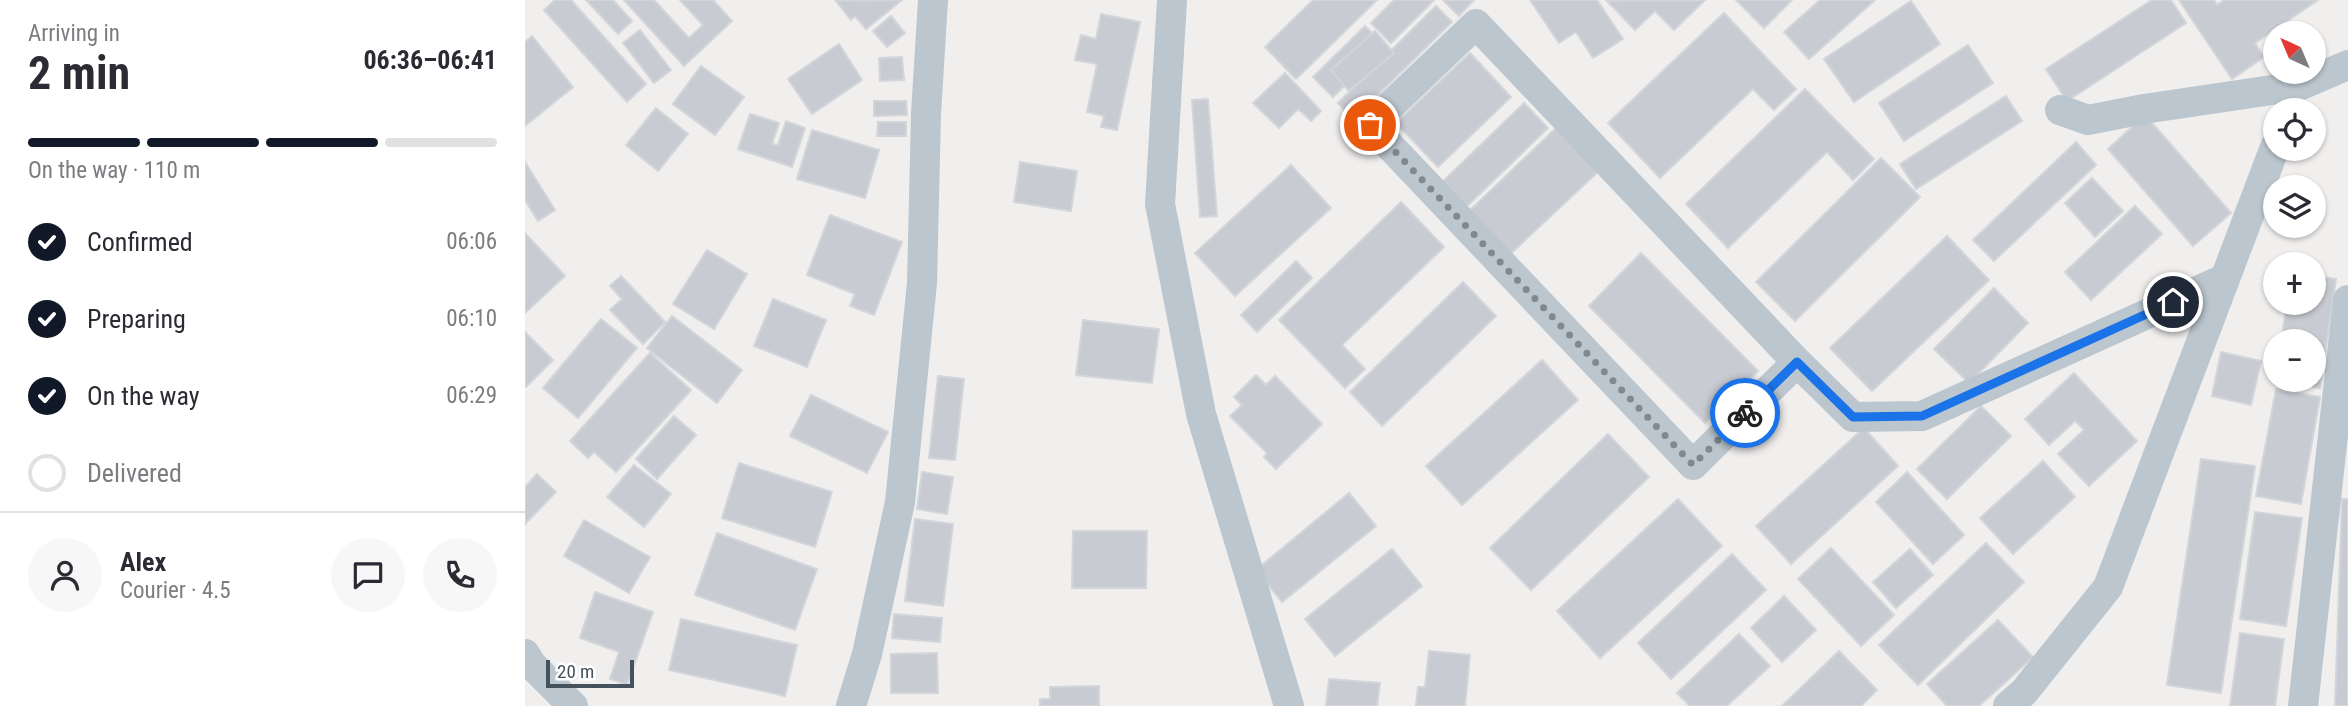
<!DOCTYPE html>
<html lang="en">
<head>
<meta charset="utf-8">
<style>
	body { margin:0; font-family:"Roboto Condensed",sans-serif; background:#f7f7f7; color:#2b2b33; height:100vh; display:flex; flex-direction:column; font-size:26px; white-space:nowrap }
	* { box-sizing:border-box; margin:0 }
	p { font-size:23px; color:#7c7c81 }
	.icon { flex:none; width:38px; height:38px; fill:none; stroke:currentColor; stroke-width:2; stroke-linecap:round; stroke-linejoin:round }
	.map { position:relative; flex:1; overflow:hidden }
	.details { display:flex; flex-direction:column; background:#fff; width:525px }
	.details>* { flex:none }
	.needle { width:46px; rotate:316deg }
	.controls { position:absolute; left:1738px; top:21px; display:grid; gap:14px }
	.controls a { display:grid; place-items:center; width:63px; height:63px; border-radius:50%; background:#fff; box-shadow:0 2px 5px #0004; font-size:35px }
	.scale { position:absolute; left:21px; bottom:18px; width:88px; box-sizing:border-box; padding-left:7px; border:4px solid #45525d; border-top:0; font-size:19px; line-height:24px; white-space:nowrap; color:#45525d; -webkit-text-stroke:5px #fff; paint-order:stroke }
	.pin { position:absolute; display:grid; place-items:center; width:60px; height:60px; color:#fff; margin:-30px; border:4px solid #fff; border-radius:50%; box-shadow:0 2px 7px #0007 }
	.courier { position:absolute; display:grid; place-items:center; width:70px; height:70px; margin:-35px; border:5px solid #1a73e8; border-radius:50%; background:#fff; color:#222; box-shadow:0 2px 9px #0007 }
	.head em { font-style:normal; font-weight:700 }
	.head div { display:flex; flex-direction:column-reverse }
	.head { display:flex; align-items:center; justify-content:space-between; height:119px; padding:0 28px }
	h1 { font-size:46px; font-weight:700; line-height:52px }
	.bar { display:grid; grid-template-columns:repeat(4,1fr); gap:10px 7px; align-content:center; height:84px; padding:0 28px }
	.bar i { height:9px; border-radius:5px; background:#e1e1e2 }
	.bar .on { background:#111827 }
	.bar p { grid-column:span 4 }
	.line { display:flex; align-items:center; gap:18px; padding:0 28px; border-top:2px solid #e1e1e2 }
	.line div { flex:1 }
	.round { display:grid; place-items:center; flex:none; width:74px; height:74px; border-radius:37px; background:#f7f7f7 }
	ol { padding:0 28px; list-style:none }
	li { display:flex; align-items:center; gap:21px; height:77px }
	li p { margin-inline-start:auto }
	li .icon { padding:7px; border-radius:50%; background:#111827; color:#fff; stroke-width:4 }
	li:last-child { color:#7c7c81 }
	li i { width:38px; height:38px; border:4px solid #e1e1e2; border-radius:50% }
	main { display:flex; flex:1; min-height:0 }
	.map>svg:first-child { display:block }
</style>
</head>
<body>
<main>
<section class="details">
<div class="head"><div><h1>2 min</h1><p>Arriving in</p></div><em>06:36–06:41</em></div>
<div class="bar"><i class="on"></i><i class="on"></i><i class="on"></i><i></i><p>On the way · 110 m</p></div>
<ol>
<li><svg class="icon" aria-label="check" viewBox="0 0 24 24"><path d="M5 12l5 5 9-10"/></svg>Confirmed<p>06:06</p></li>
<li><svg class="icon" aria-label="check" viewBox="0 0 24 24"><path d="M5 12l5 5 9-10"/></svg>Preparing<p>06:10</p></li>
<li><svg class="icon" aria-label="check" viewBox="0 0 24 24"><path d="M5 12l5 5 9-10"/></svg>On the way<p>06:29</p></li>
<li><i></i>Delivered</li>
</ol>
<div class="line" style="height:126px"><a class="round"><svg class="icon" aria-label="person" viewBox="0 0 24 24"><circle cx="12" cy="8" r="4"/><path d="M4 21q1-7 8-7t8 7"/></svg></a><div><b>Alex</b><p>Courier · 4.5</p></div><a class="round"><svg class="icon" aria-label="chat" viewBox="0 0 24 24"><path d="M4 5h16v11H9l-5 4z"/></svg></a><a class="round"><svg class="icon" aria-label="phone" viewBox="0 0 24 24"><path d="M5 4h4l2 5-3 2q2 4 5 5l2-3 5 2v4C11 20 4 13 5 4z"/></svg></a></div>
</section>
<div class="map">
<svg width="1823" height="706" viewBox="0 0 1823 706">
	<rect width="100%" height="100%" fill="#f1eeee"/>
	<!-- building -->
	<g fill="#c8cbd1" stroke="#d2d5da" stroke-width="2">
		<polygon points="30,0 46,0 121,84 102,102 19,10"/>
		<polygon points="61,0 88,0 107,21 93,34"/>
		<polygon points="99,0 129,0 164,38 178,25 155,0 188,0 207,21 159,66"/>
		<polygon points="310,0 338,1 377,0 341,29 330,16 326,20"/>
		<polygon points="788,0 852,0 771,79 740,47"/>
		<polygon points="869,0 909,0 866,43 846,23"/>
		<polygon points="918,0 949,0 934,16"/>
		<polygon points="1005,0 1072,0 1098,39 1068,58 1051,32 1034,43"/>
		<polygon points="1180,0 1149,30 1130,11 1110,30 1082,1"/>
		<polygon points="1211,0 1267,0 1239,28"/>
		<polygon points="1295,0 1350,0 1284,59 1259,32"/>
		<polygon points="1627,0 1646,0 1661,23 1542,101 1521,69"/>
		<polygon points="1654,0 1689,0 1692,5 1699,0 1793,0 1730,43 1739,57 1707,79"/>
		<polygon points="1386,1 1415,44 1329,102 1299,59"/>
		<polygon points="911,6 927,22 828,119 813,103"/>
		<polygon points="1199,13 1271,89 1249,110 1228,89 1135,178 1083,123"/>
		<polygon points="576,14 615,22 592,130 576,127 579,116 562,112 572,64 550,60 556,35 571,39"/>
		<polygon points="366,16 380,33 362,47 348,31"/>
		<polygon points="840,26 860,46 808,97 788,77"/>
		<polygon points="115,30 146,70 129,83 98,43"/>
		<polygon points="850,31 869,53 824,91 806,70"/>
		<polygon points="7,36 48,87 0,126 0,42"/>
		<polygon points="314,44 337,80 287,114 263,79"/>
		<polygon points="1443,45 1468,83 1379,141 1354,103"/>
		<polygon points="945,53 986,97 913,167 871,123"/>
		<polygon points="377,57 379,80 355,81 354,58"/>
		<polygon points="176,66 219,97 190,135 148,104"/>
		<polygon points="760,73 796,111 786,121 773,109 754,128 728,103"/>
		<polygon points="1280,89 1349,159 1328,180 1302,152 1203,248 1161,204"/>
		<polygon points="1481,96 1497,121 1391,189 1375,164"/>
		<polygon points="683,99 692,216 675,217 667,100"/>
		<polygon points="349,101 381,101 382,115 349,116"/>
		<polygon points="999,103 1023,128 936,212 912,187"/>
		<polygon points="131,108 163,134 133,171 101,145"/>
		<polygon points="225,114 254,123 247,144 253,145 261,121 280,128 267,167 213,149"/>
		<polygon points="1620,115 1706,213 1668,246 1583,149"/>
		<polygon points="353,122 381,122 381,136 352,136"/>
		<polygon points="1032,127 1074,171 981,258 940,215"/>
		<polygon points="287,130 354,150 340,198 272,179"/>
		<polygon points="1551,142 1571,165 1469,261 1448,240"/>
		<polygon points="1356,158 1395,197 1270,321 1231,282"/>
		<polygon points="0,162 30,210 13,221 0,200"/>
		<polygon points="495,162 552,171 546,211 489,202"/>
		<polygon points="766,165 806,208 710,296 670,253"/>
		<polygon points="1567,178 1598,211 1570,237 1540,203"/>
		<polygon points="876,202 919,247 817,345 840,369 820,388 754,320"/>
		<polygon points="1610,206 1637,234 1566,300 1540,272"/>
		<polygon points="305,215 377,242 349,315 325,306 330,294 282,275"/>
		<polygon points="0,233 40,276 0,313"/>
		<polygon points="1422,236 1464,280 1347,391 1305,348"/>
		<polygon points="182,250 222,274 189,329 148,304"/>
		<polygon points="1116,253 1233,371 1180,423 1064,306"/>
		<polygon points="771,261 787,278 732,332 716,315"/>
		<polygon points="1788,275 1811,279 1795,388 1750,381 1788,380 1788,341 1756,341 1762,303 1788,303"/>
		<polygon points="96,276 140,322 118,344 85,310 97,299 85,286"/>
		<polygon points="938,282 971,316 857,426 825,392"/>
		<polygon points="1469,288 1503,323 1444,383 1409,349"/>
		<polygon points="248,299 301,320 282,367 229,346"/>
		<polygon points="147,316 217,370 192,403 122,348"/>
		<polygon points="76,319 112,348 53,418 18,388"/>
		<polygon points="558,320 634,329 627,383 551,375"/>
		<polygon points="0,332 28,360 1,387 0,387"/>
		<polygon points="1696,352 1736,361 1726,405 1687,396"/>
		<polygon points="125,353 166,390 91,472 69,452 63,458 45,441"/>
		<polygon points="1017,360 1053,400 937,505 901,466"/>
		<polygon points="1549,373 1612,441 1564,486 1533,454 1559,430 1550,421 1524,445 1500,419"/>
		<polygon points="731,375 741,385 750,376 797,424 751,469 739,457 742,453 705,416 717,405 709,397"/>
		<polygon points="413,376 439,379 430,460 404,458"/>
		<polygon points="1751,389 1795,397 1776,504 1731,496"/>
		<polygon points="286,395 363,432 342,473 265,436"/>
		<polygon points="1456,406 1486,436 1422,499 1392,469"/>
		<polygon points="149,416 171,435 132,479 111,459"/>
		<polygon points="1339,428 1373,466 1266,564 1231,526"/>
		<polygon points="1083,434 1124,477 1006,590 965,548"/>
		<polygon points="1676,459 1730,466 1696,693 1642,685"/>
		<polygon points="1518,461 1550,497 1488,554 1455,518"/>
		<polygon points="214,463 307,492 290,547 197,518"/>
		<polygon points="109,465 146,494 119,527 82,497"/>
		<polygon points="397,472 428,477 422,514 392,509"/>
		<polygon points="1382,472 1439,535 1408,564 1351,502"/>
		<polygon points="12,474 31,492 0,524 0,487"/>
		<polygon points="824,493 851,526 757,602 731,570"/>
		<polygon points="1153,499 1197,546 1075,658 1032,611"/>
		<polygon points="1817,499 1823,499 1823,706 1810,706"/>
		<polygon points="1730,512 1777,518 1761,626 1715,619"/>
		<polygon points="390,519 428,524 418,606 380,601"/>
		<polygon points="59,520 125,557 104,593 39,556"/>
		<polygon points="548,531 622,531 621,588 547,588"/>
		<polygon points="192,533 292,569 270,630 170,595"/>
		<polygon points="1461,543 1499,582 1393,685 1354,645"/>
		<polygon points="1306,548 1369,615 1336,646 1273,579"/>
		<polygon points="867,549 897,586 810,656 780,619"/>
		<polygon points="1385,549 1408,575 1371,608 1348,582"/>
		<polygon points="1207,554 1241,590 1146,679 1113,643"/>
		<polygon points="70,592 128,612 102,685 85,679 94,652 55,638"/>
		<polygon points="1259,596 1291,630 1257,662 1226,628"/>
		<polygon points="369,614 417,618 415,642 367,638"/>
		<polygon points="156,619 272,645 260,696 144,670"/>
		<polygon points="1473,620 1508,657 1454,706 1422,706 1402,684"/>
		<polygon points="1715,633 1759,639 1750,706 1705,706"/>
		<polygon points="1214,634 1245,666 1202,706 1165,706 1152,693"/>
		<polygon points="904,651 945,655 940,706 891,706 893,687 900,687"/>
		<polygon points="1314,651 1352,690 1336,706 1257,706"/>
		<polygon points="412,653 413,693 366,693 366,654"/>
		<polygon points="804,679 855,683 852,706 801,706"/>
		<polygon points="574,686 574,706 515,706 515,699 525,699 525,687"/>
	</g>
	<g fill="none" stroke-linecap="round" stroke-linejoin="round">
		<!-- minor -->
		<g stroke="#bbc6ce" stroke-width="30">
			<polyline points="647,0 635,204 676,414 764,706"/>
			<polyline points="1535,110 1563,120 1619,109 1774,86 1823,65"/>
			<polyline points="1272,362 951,24 845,125 1168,465 1272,362 1328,417 1397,416 1699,279"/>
			<polyline points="0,654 7,665 48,706"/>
			<polyline points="326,706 342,654 375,502 397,283 401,114 408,0"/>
			<polyline points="1483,706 1499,692 1583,587 1750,147"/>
			<polyline points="1778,706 1823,300"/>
		</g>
	</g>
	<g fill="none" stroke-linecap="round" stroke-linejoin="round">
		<!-- done -->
		<polyline stroke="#818990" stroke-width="7" stroke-dasharray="0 12.6" points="845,125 1168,465 1220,413"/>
		<!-- route -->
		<polyline stroke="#1a73e8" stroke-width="9" points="1220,413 1272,362 1328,417 1397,416 1648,302"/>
	</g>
</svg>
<div class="controls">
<a><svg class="needle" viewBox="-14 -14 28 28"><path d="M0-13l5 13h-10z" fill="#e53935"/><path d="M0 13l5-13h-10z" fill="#7c7c81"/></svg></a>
<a><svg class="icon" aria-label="locate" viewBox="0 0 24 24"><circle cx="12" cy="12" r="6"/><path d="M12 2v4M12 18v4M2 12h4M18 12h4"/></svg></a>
<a><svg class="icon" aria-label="layers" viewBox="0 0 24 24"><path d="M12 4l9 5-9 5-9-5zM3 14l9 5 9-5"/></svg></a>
<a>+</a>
<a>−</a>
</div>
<div class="scale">20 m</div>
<div class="pin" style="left:845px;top:125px;background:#ea580c"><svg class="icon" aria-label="bag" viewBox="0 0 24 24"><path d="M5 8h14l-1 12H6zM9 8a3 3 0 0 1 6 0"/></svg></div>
<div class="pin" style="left:1648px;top:302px;background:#1f2937"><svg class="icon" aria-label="home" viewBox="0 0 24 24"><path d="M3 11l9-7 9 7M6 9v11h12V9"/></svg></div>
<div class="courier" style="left:1220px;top:413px"><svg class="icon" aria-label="bike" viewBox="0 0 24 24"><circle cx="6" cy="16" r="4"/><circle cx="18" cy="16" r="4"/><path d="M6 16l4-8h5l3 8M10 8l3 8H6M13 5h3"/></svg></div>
</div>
</main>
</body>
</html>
